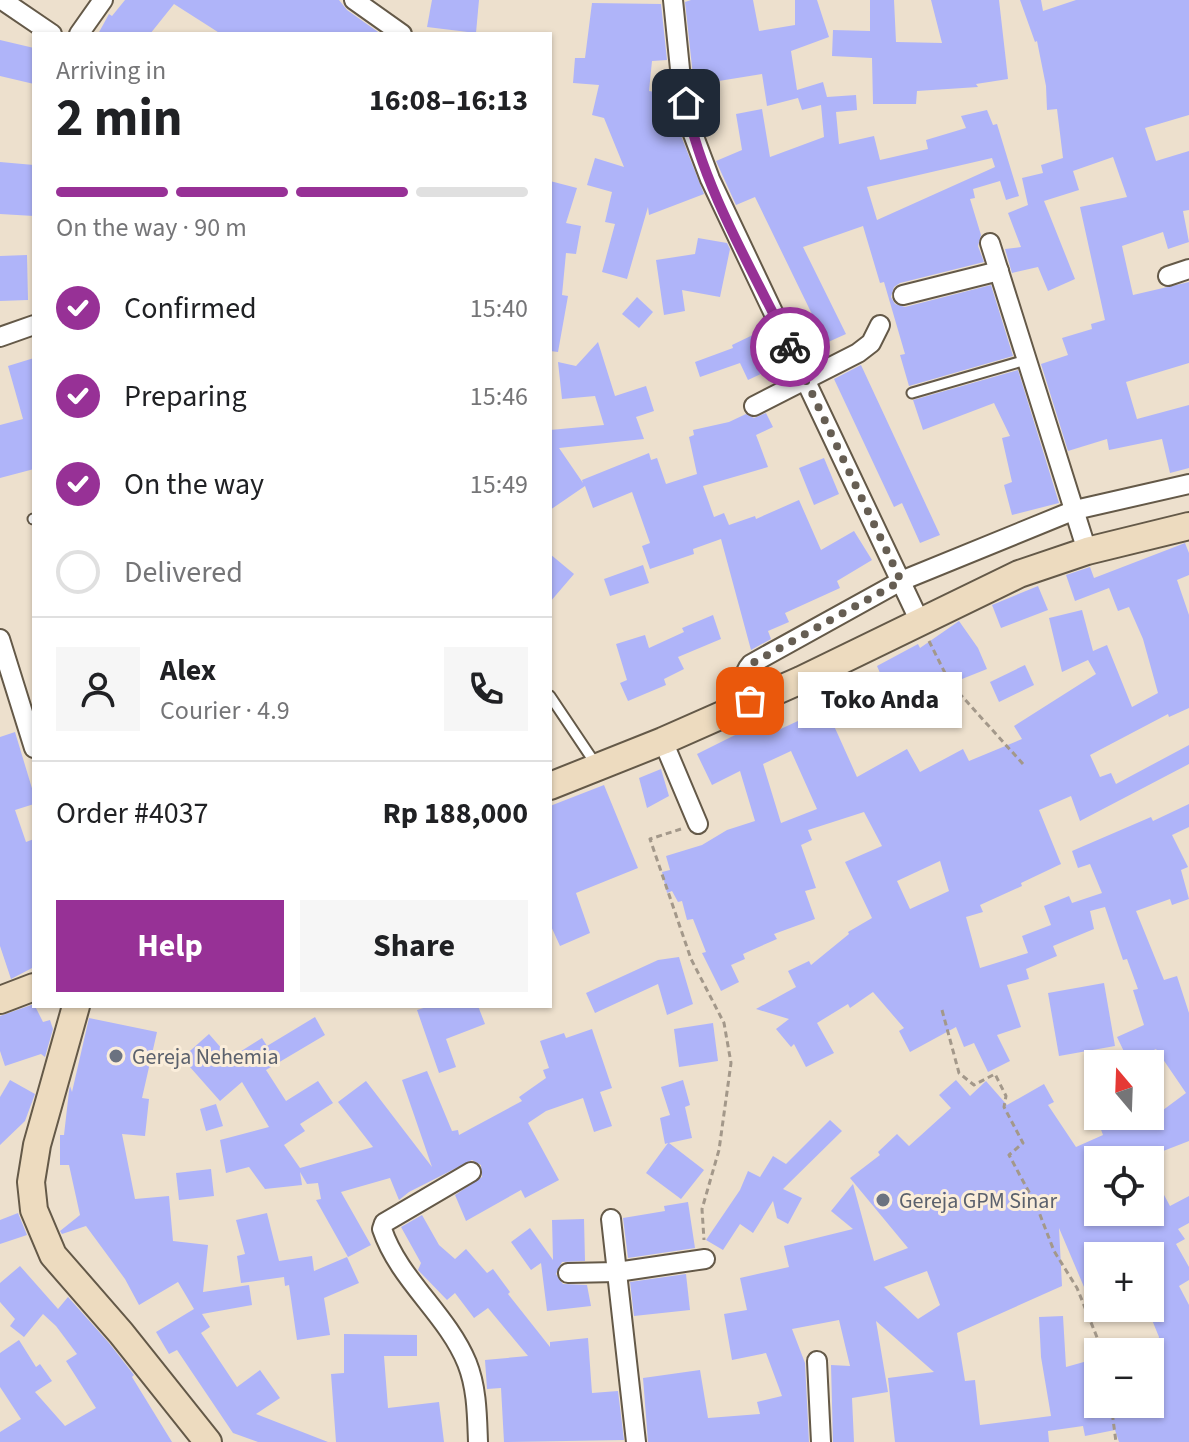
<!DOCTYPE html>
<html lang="en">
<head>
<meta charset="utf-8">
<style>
	body { margin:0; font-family:"Source Sans 3",sans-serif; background:#f6f6f6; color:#202124; height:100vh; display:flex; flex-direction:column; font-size:30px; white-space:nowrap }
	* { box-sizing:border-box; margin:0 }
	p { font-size:26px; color:#757577 }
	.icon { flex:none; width:44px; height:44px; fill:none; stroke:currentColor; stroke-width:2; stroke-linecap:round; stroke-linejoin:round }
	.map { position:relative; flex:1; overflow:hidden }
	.drawer { position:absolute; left:32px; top:32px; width:520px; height:976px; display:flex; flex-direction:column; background:#fff; border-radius:0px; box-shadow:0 2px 6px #0004 }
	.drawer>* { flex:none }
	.needle { width:52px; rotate:341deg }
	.controls { position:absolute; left:1084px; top:1050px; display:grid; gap:16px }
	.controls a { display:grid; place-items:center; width:80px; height:80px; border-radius:0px; background:#fff; box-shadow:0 2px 6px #0004; font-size:40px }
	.pin { position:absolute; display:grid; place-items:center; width:68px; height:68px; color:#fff; margin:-34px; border-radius:16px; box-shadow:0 4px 12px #0006 }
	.courier { position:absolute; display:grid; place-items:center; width:80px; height:80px; margin:-40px; border:6px solid #973196; border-radius:50%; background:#fff; color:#222; box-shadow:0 2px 10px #0007 }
	.bubble { position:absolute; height:56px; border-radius:0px; background:#fff; box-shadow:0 2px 6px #0004; font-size:26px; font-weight:700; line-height:56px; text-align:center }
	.overview em { font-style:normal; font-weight:700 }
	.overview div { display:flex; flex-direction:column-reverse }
	.overview { display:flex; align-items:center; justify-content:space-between; height:136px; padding:0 24px }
	h1 { font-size:52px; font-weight:700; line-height:60px }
	.bar { display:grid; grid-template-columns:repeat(4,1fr); gap:12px 8px; align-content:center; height:96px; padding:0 24px }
	.bar i { height:10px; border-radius:6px; background:#e0e0e0 }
	.bar .on { background:#973196 }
	.bar p { grid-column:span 4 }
	.line { display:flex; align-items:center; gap:20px; padding:0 24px; border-top:2px solid #e0e0e0 }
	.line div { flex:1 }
	.round { display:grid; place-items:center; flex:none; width:84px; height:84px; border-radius:0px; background:#f6f6f6 }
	ol { padding:0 24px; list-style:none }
	li { display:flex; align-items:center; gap:24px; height:88px }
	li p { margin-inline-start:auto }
	li .icon { padding:8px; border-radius:50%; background:#973196; color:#fff; stroke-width:4 }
	li:last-child { color:#757577 }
	li i { width:44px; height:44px; border:4px solid #e0e0e0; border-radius:50% }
	.action { display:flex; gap:16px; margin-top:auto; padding:16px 24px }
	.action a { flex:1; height:92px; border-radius:0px; background:#973196; color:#fff; font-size:32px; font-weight:700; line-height:92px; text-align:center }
	.action a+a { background:#f6f6f6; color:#202124 }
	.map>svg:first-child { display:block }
</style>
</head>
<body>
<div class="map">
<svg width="1189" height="1442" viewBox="0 0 1189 1442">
	<rect width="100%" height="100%" fill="#ede0cd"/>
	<!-- building -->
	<g fill="#afb4f9" fill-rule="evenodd">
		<polygon points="125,0 339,0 347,10 381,34 221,34 174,4 150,34 98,34 109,14 112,16"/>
		<polygon points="432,0 479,0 476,33 427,27"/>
		<path d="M 691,0 L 753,0 L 759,31 L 795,25 L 795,0 L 817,0 L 829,37 L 791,51 L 797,90 L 823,82 L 827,97 L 856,95 L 857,110 L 836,112 L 839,144 L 874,136 L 880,160 L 928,149 L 926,140 L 966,128 L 961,116 L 987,110 L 993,125 L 997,124 L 1019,196 L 1006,200 L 1000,181 L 973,189 L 975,198 L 970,199 L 981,235 L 978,246 L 984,262 L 900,283 L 894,287 L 891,297 L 895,304 L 905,307 L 991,285 L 1013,356 L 909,386 L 900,355 L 905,354 L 884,282 L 880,283 L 863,226 L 803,247 L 846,334 L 826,343 L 755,197 L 736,205 L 716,161 L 742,150 L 736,114 L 762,109 L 770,157 L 824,137 L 821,105 L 802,110 L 798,98 L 767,106 L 762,74 L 694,85 L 685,2 ZM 992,158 L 995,167 L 877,220 L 867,187 Z"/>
		<polygon points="870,0 894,0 896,42 942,43 931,0 999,0 1008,79 976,84 978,87 917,91 916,104 873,104 872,58 832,56 833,30 870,31"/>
		<polygon points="1020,0 1041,0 1043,11 1076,0 1189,0 1189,115 1145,128 1156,161 1189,151 1189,210 1183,211 1189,242 1168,249 1163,232 1122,246 1133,295 1189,282 1189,363 1126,382 1137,419 1189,405 1189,468 1170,473 1162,439 1109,450 1107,439 1068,451 1041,364 1068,355 1062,338 1092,329 1091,324 1105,320 1080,207 1127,197 1113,157 1073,171 1079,190 1044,201 1075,279 1048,291 1038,267 1012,273 1005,249 1021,247 1008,213 1028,205 1022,178 1043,173 1041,165 1063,158 1057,109 1047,110 1046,86 1037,41 1035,42"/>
		<polygon points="592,3 661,4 667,60 652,61 649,91 672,95 672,113 704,194 649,215 648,207 627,279 602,272 615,224 605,222 612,192 587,185 595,158 624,167 604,118 592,115 599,85 573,83 575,58 585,58"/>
		<polygon points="0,40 34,48 34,84 0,76"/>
		<polygon points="0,162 34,165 34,216 0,214"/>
		<polygon points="550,181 577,188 566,223 581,226 576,254 566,253 562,295 568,296 558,352 550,351"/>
		<polygon points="698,238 727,243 730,249 720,297 682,290 685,311 664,315 656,260 695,254"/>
		<polygon points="27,255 28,300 0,301 0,256"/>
		<polygon points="637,297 653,312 639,328 622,314"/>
		<polygon points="757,333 774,368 748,380 740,363 700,377 695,362 733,348 732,345"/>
		<polygon points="598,342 615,396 646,386 654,411 636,417 644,439 559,448 583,483 582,480 649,453 651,460 657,458 666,484 697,474 689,437 694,435 693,430 729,422 746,414 754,418 766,413 773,427 756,435 768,467 703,486 714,517 724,513 729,525 755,516 756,519 799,500 821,550 854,531 872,560 837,581 840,588 785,613 789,622 768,631 771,639 751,650 721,539 693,549 694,554 650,569 642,546 650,543 632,492 593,508 585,486 550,510 550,430 604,425 595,396 562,399 558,362 576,366"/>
		<polygon points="34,358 34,469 0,478 0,425 23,419 8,366"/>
		<polygon points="861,365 940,535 920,543 902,503 894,507 834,379"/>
		<polygon points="1018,370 1059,503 1012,515 1004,485 1012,482 1002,438 1010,436 994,403 923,430 913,400"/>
		<polygon points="824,458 839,494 814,505 799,468"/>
		<path d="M 1185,543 L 1189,553 L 1189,575 L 1177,580 L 1189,615 L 1189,708 L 1169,717 L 1168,714 L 1090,755 L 1100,777 L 1111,773 L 1116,784 L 1189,745 L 1189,764 L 1080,821 L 1071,796 L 1039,810 L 1061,864 L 1021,883 L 1022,886 L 980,905 L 983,912 L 966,917 L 980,968 L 1028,953 L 1022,936 L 1051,925 L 1044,906 L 1069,896 L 1072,903 L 1102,893 L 1090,864 L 1078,868 L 1072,851 L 1151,817 L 1153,821 L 1189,804 L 1189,827 L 1172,835 L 1188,867 L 1181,870 L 1189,899 L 1172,905 L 1170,899 L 1136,911 L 1164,980 L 1177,976 L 1189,1013 L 1189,1141 L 1140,1160 L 1098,1160 L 1098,1212 L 1150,1212 L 1150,1169 L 1170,1206 L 1189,1196 L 1189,1223 L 1178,1229 L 1185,1239 L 1176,1244 L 1189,1267 L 1189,1280 L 1179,1286 L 1189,1305 L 1189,1442 L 1119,1442 L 1115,1430 L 1085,1436 L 1083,1426 L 1048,1431 L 1049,1442 L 895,1442 L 888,1378 L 934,1372 L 876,1321 L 888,1392 L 852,1398 L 854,1442 L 833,1442 L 831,1365 L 850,1366 L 839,1320 L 792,1329 L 805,1363 L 809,1442 L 648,1442 L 643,1378 L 700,1370 L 708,1418 L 760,1414 L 757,1402 L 782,1396 L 766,1353 L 732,1360 L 724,1314 L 747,1310 L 740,1278 L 789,1267 L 784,1246 L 853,1229 L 831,1211 L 853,1184 L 874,1261 L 908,1248 L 850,1178 L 880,1155 L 878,1152 L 897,1134 L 909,1146 L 951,1108 L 939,1095 L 956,1080 L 970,1096 L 986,1081 L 1007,1105 L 1044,1084 L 1054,1102 L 1048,1105 L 1076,1147 L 1103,1135 L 1096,1116 L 1155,1116 L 1186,1093 L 1156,1049 L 1129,1062 L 1117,1037 L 1144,1025 L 1133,990 L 1138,989 L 1127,959 L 1123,960 L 1105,907 L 1090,911 L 1094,929 L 1053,946 L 1057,956 L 1026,969 L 1029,979 L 1007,985 L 1021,1027 L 997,1035 L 1010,1061 L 988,1072 L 974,1043 L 964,1047 L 956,1027 L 910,1052 L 899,1031 L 904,1028 L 873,992 L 850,1008 L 848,1004 L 817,1023 L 834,1053 L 806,1067 L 794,1044 L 791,1047 L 776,1029 L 789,1019 L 756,1009 L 796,987 L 788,971 L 809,961 L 811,965 L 849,934 L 848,932 L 872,918 L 845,862 L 882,846 L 864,812 L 808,830 L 812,840 L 801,845 L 816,888 L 805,891 L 815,919 L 774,934 L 777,939 L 743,954 L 745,959 L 731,965 L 739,982 L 721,991 L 702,953 L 706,952 L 693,919 L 687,920 L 682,901 L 678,902 L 672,891 L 667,893 L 662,872 L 670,870 L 666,856 L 702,845 L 727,830 L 755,821 L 740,771 L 712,785 L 697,754 L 745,730 L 743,726 L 764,716 L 772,733 L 826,708 L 857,777 L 907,749 L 920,772 L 963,749 L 969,761 L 1022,739 L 1014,726 L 1096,674 L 1088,660 L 1062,672 L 1049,618 L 1082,610 L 1093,651 L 1107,645 L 1132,707 L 1158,693 L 1143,639 L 1129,607 L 1118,611 L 1109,588 L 1075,601 L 1066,575 L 1090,567 L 1094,578 ZM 791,751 L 817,809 L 781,823 L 763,764 ZM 940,861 L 949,891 L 910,909 L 897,881 ZM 1059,1228 L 1098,1320 L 1098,1256 L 1150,1256 L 1150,1315 L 1159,1337 L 1158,1341 L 1150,1344 L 1150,1404 L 1098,1404 L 1098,1358 L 1066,1367 L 1063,1316 L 1039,1317 L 1041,1357 L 1051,1416 L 980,1425 L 975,1380 L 965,1381 L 957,1333 L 1062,1286 ZM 927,1271 L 940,1305 L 918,1319 L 884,1287 Z"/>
		<polygon points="550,554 574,574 550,602"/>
		<polygon points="643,565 649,583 610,596 604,579"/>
		<polygon points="1038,586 1048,610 1001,628 992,605"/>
		<polygon points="713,615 721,639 678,657 684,669 664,679 666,685 628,701 620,683 627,680 616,644 645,635 649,648 684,632 682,628"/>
		<polygon points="959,621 978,648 987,669 942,687 943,690 902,712 892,695 849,713 839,690 880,673 877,666 918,644 920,648"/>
		<polygon points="1025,665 1034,685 999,702 990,682"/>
		<polygon points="15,732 34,795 34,804 15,810 26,842 34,839 34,967 11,979 0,946 0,737"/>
		<polygon points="661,769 669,796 647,808 639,778"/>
		<polygon points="604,785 638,868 576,893 590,933 560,946 550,924 550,806"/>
		<polygon points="679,957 693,1004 667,1015 658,984 595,1013 586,993 658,960"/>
		<polygon points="1104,983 1115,1046 1059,1056 1048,993"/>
		<polygon points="34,1004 43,1022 50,1020 53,1029 45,1057 41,1054 5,1066 0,1051 0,1016"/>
		<polygon points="430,1006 478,1006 485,1024 446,1039 456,1067 439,1073 417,1010"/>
		<polygon points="315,1017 325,1035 266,1070 286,1101 318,1081 333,1103 300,1124 305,1131 284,1145 300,1168 373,1147 338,1102 366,1081 432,1167 402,1080 427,1071 452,1131 458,1130 459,1135 522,1101 519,1097 546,1078 543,1070 549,1068 540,1041 564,1033 566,1038 592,1029 612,1088 600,1092 612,1126 594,1132 583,1098 546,1111 528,1123 559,1180 525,1198 521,1190 466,1221 455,1195 482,1177 481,1165 472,1160 409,1192 399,1200 390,1178 341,1192 371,1245 348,1257 316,1200 321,1199 318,1183 307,1184 300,1172 302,1185 265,1189 249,1167 226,1173 220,1140 269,1127 242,1082 220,1101 182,1058 209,1034 230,1058 262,1038 267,1046"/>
		<polygon points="89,1018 157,1032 142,1098 149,1099 145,1136 122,1134 135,1199 169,1196 173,1241 208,1245 203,1292 249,1285 252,1305 202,1314 210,1327 201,1333 237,1387 260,1370 280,1398 256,1414 328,1442 258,1442 233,1433 177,1350 169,1354 156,1332 194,1309 178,1282 139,1305 125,1279 86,1226 62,1234 60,1231 80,1215 69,1165 60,1165 60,1135 64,1135 69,1091 70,1086 72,1092"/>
		<polygon points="713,1023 718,1061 679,1067 674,1029"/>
		<polygon points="10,1080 35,1094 25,1121 0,1145 0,1097"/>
		<polygon points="683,1080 690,1105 685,1107 692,1138 669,1143 704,1170 681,1199 646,1173 668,1143 665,1144 660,1118 670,1115 661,1087"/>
		<polygon points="216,1104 223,1126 206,1131 200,1109"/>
		<polygon points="830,1120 842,1131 783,1189 802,1198 788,1224 777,1218 773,1201 753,1233 740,1224 723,1250 706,1240 740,1190 748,1171 760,1177 773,1156 786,1164"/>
		<polygon points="211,1169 214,1196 179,1200 176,1173"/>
		<polygon points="688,1202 695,1248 628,1258 623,1218 665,1211 664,1206"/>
		<polygon points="18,1213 27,1235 0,1244 0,1220"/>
		<polygon points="267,1213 279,1261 312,1256 314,1271 347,1257 359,1283 324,1298 330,1335 297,1340 289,1285 285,1286 284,1277 241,1283 237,1256 245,1254 236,1220"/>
		<polygon points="422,1215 439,1245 455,1259 466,1249 487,1273 493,1269 510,1292 508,1294 550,1347 550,1342 588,1338 592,1393 618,1391 624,1440 504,1442 501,1388 487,1389 485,1360 528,1356 488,1308 474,1318 455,1293 447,1300 418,1270 421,1263 401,1227"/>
		<polygon points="584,1219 585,1261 562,1262 556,1274 563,1284 587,1285 591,1306 547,1311 541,1263 531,1270 511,1242 530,1228 553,1260 552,1220"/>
		<polygon points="20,1266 58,1309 68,1297 109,1343 134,1375 132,1377 172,1442 0,1442 0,1432 21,1419 0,1387 0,1353 19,1340 36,1367 40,1364 52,1381 35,1392 65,1426 96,1408 66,1361 77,1354 56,1326 43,1314 24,1337 10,1326 15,1319 0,1302 0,1283"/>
		<polygon points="686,1274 690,1310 634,1316 630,1282"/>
		<polygon points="344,1334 417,1335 417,1356 384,1356 388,1408 439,1402 444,1442 336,1442 331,1374 344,1373"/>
	</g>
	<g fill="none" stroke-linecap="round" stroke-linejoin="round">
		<!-- lane casing -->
		<g stroke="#645948" stroke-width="13">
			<g id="lane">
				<polyline points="912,393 1026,360"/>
				<polyline points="33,519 34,519"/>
				<polyline points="550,696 597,766"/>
			</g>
		</g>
		<!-- street casing -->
		<g stroke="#645948" stroke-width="22">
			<g id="street">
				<polyline points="2,0 52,34"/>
				<polyline points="354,0 402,34"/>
				<polyline points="673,0 681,79 690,126 710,179 920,622"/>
				<polyline points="79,34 103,0"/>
				<polyline points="990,243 1087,551"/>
				<polyline points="1168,276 1189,269"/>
				<polyline points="903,295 999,271"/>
				<polyline points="0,337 34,325"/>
				<polyline points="754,406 858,353 871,343 880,325"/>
				<polyline points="0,639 34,748"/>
				<path d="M 750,701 C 746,688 740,676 751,664 L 901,581 L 1075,510 L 1189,484"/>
				<polyline points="663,741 698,824"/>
				<path d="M 471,1172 L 384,1223 L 382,1229 C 399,1280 447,1314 467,1363 C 477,1388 477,1416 478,1442"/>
				<polyline points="611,1219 636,1442"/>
				<polyline points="568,1273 617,1272 705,1259"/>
				<polyline points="817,1361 821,1442"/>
			</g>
		</g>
		<!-- secondary casing -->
		<g stroke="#645948" stroke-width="30">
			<g id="secondary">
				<polyline points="550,786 663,741 801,680 1019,574 1087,551 1189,526"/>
				<polyline points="0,1000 34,987"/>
				<polyline points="76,1006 37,1145 31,1182 34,1210 53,1255 121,1333 208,1442"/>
			</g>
		</g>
		<!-- path -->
		<g stroke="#a3988a" stroke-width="3" stroke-dasharray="6 4" stroke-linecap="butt">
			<polyline points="929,641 950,683 1023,764"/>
			<polyline points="681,829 650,839 691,959 724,1023 731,1063 719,1150 702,1209 704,1240"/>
			<polyline points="942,1010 959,1073 974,1085 995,1074 1006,1096 1004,1107 1023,1143 1009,1155 1037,1207 1054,1251 1077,1288 1103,1352"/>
			<polyline points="1111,1404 1116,1442"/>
		</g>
		<!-- lane -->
		<use href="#lane" stroke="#fff" stroke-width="9"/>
		<!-- street -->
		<use href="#street" stroke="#fff" stroke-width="18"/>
		<!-- secondary -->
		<use href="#secondary" stroke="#eddbbf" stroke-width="26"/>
	</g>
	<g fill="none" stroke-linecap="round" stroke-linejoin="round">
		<!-- done -->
		<path stroke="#665e53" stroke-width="8" stroke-dasharray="0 14.4" d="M 750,701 C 746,688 740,676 751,664 L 901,581 L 790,347"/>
		<!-- route -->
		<path stroke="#973196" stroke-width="10" d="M 686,103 C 701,184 754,273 790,347"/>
	</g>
	<!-- markers -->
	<g fill="#6b7280" stroke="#faedda" stroke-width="3">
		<circle cx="116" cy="1056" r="8"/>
		<circle cx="883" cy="1200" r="8"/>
	</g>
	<g text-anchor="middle" stroke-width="6" stroke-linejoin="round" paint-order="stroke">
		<!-- worship labels -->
		<g font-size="22" fill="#5b616d" stroke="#faedda" text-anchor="start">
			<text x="132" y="1064">Gereja Nehemia</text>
			<text x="899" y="1208">Gereja GPM Sinar</text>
		</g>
	</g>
</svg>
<div class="controls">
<a><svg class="needle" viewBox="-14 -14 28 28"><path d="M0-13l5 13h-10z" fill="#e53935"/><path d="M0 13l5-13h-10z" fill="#757577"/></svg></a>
<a><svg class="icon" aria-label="locate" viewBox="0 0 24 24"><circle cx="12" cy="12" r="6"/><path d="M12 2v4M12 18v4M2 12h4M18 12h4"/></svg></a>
<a>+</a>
<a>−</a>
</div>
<div class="pin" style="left:750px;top:701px;background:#ea580c"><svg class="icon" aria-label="bag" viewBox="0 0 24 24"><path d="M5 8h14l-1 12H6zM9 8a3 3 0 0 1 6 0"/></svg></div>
<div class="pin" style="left:686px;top:103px;background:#1f2937"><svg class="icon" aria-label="home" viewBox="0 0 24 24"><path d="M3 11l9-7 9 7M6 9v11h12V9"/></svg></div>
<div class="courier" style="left:790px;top:347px"><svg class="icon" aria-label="bike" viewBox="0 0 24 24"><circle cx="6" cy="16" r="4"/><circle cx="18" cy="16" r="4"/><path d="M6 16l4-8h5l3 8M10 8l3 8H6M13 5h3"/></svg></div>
<div class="bubble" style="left:798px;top:672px;width:164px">Toko Anda</div>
<section class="drawer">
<div class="overview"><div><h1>2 min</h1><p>Arriving in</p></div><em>16:08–16:13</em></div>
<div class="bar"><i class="on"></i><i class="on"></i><i class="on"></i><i></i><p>On the way · 90 m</p></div>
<ol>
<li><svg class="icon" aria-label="check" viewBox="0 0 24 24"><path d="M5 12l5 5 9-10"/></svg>Confirmed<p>15:40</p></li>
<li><svg class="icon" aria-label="check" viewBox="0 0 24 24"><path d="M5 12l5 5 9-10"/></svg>Preparing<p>15:46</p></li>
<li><svg class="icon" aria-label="check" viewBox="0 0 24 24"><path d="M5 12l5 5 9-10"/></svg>On the way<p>15:49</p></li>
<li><i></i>Delivered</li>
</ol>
<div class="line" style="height:144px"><a class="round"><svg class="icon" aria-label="person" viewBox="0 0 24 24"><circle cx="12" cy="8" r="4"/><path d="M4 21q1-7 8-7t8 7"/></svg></a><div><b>Alex</b><p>Courier · 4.9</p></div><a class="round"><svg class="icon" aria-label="phone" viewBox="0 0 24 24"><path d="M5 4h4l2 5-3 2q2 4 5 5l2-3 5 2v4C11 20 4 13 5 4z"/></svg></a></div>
<div class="line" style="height:104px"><div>Order #4037</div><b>Rp 188,000</b></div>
<div class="action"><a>Help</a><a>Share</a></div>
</section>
</div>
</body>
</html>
